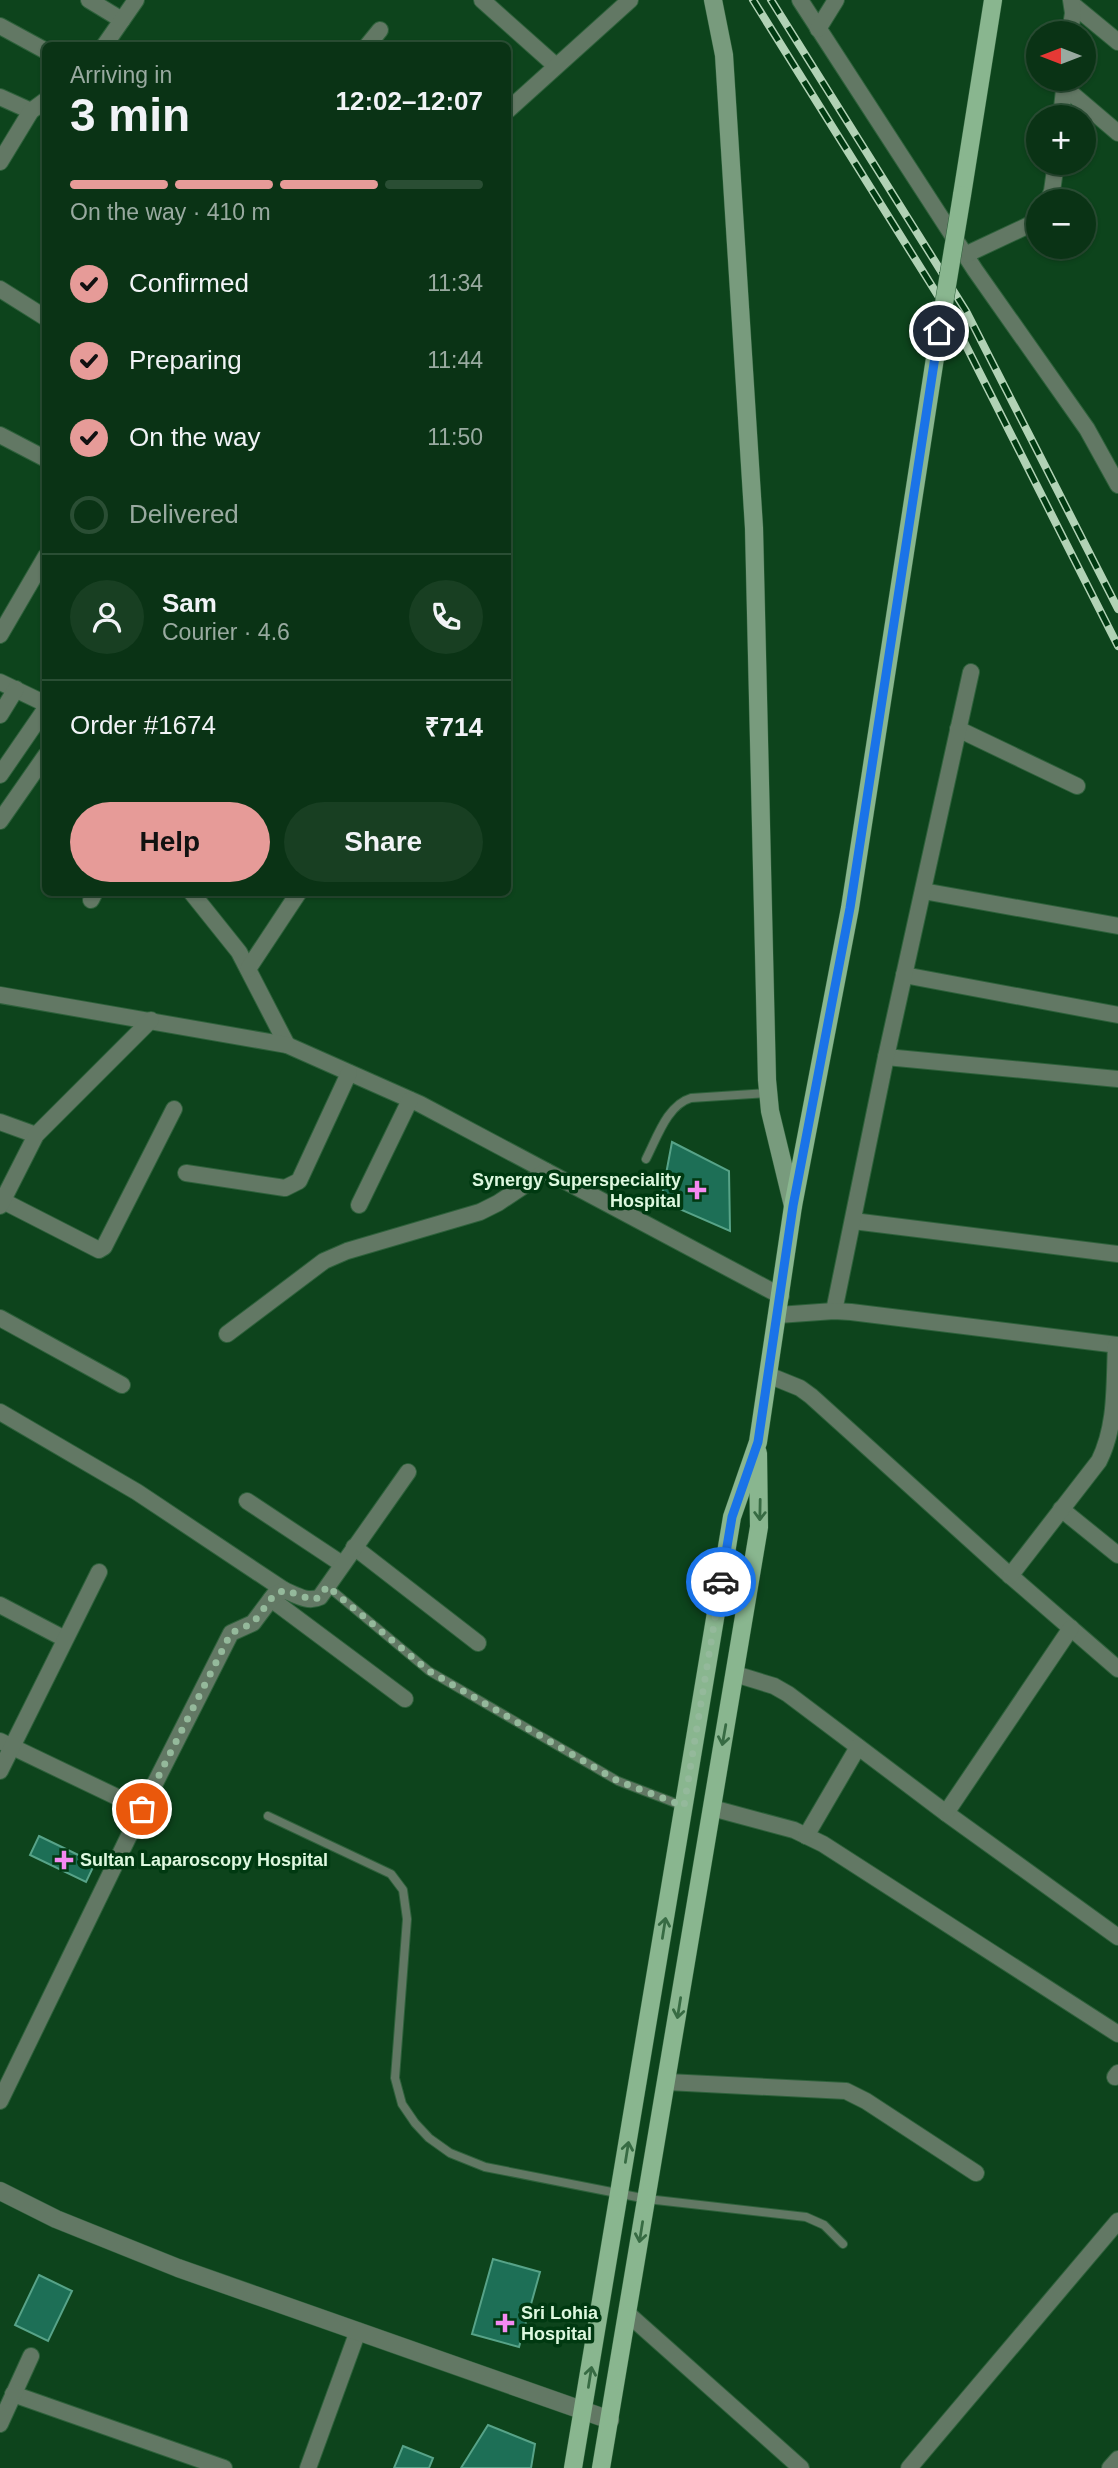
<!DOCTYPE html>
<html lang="en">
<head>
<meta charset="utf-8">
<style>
	body { margin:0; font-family:Helvetica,sans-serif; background:#183f22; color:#f1f3f6; height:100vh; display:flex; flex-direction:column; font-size:26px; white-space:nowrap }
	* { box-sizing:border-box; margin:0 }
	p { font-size:23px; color:#99aaa0 }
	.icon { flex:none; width:38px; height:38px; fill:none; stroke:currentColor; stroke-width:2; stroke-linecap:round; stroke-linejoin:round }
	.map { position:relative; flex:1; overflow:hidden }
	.sheet { position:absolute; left:42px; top:42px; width:469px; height:854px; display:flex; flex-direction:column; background:#0a3315; border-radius:10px; box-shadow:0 2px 5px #0004,0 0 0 2px #2a4e34 }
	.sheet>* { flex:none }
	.needle { width:46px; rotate:270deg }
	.controls { position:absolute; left:1026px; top:21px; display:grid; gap:14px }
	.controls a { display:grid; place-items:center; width:70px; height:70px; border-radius:50%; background:#0a3315; box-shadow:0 2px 5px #0004,0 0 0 2px #2a4e34; font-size:35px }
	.pin { position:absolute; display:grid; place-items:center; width:60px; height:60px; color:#fff; margin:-30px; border:4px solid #fff; border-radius:50%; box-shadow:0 2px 7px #0007 }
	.courier { position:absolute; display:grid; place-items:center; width:70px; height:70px; margin:-35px; border:5px solid #1a73e8; border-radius:50%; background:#fff; color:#222; box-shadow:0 2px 9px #0007 }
	.summary em { font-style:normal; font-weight:700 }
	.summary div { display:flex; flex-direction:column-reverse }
	.summary { display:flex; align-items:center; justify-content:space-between; height:119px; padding:0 28px }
	h1 { font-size:46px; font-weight:700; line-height:52px }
	.bar { display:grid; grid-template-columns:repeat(4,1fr); gap:10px 7px; align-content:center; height:84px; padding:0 28px }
	.bar i { height:9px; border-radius:5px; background:#2a4e34 }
	.bar .selected { background:#e69b98 }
	.bar p { grid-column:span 4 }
	.line { display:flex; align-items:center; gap:18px; padding:0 28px; border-top:2px solid #2a4e34 }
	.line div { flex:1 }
	.round { display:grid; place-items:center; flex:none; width:74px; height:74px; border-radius:37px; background:#183f22 }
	ol { padding:0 28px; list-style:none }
	li { display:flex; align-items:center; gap:21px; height:77px }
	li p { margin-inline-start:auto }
	li .icon { padding:7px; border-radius:50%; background:#e69b98; color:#111; stroke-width:4 }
	li:last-child { color:#99aaa0 }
	li i { width:38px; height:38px; border:4px solid #2a4e34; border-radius:50% }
	.button { display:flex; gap:14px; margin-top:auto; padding:14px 28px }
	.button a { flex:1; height:80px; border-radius:42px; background:#e69b98; color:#111; font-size:28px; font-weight:700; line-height:80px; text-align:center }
	.button a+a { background:#183f22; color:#f1f3f6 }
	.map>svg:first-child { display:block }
</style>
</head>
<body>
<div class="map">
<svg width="1118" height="2468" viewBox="0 0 1118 2468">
	<rect width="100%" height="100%" fill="#0d441c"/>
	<!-- building -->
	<g fill="#1d6f56" stroke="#57a388" stroke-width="2">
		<polygon points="672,1142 729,1171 730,1231 661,1201"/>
		<polygon points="39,1836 95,1863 86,1882 30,1855"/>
		<polygon points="493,2259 540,2272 519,2347 472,2334"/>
		<polygon points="39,2275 72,2291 48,2341 15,2325"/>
		<polygon points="488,2425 535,2444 531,2468 461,2468"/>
		<polygon points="403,2446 433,2458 429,2468 394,2468"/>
	</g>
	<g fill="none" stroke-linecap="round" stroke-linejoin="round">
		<!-- service casing -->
		<g stroke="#2e613b" stroke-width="10">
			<g id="service">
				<path d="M 646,1159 C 657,1138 667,1105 691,1098 L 768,1093"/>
				<polyline points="327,1586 429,1671 618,1781 683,1806"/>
				<polyline points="268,1816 391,1874 403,1890 407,1919 395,2078 402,2104 415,2123 429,2138 450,2153 485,2167 647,2199 806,2217 824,2225 843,2244"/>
			</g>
		</g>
		<!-- minor casing -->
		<g stroke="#2e613b" stroke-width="18">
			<g id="minor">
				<polyline points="89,0 122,20"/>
				<polyline points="482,0 556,66"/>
				<polyline points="800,0 975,270 1087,429 1118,485"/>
				<polyline points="1072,4 1118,42"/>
				<polyline points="0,26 46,51"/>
				<polyline points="818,29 836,0"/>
				<polyline points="1070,33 1073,13 1071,0"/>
				<polyline points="104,46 136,0"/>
				<polyline points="367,46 380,30"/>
				<polyline points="1064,87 1118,133"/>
				<polyline points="0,97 31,111"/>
				<polyline points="508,110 630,0"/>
				<polyline points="1061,117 1065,81"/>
				<polyline points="0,162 31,111 46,100"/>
				<polyline points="1048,201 1052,191 1056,163"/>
				<polyline points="965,255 1029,225 1038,218"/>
				<polyline points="0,289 46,318"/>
				<polyline points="0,435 46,459"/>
				<polyline points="0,635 46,556"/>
				<polyline points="0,682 46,704"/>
				<polyline points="0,715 16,689"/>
				<polyline points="958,729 1077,786"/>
				<polyline points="0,775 46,708"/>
				<polyline points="0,821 46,755"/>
				<polyline points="923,891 1118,926"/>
				<polyline points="191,892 239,952 287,1045"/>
				<polyline points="91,900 95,892"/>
				<polyline points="248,969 299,892"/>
				<polyline points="904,975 1118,1015"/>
				<polyline points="0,995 287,1045 420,1104 781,1296"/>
				<polyline points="886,1057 1118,1079"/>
				<polyline points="0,1122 36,1135"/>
				<polyline points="186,1173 285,1188 299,1181 349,1073"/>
				<polyline points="3,1201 99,1250 104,1247 174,1109"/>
				<polyline points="359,1205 410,1100"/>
				<polyline points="0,1206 36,1135 151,1020"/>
				<polyline points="853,1221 1118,1254"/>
				<polyline points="834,1311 886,1057 971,672"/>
				<polyline points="778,1315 834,1311 851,1312 1118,1345"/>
				<polyline points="0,1318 122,1385"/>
				<polyline points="227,1334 324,1261 347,1251 480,1212 498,1203 546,1171"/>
				<polyline points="768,1375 800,1388 811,1396 1006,1572 1118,1669"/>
				<polyline points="0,1412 137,1492 284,1590"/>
				<polyline points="247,1501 342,1564"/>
				<polyline points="1061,1509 1118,1555"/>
				<polyline points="354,1547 478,1643"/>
				<path d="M 1010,1576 L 1099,1461 C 1117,1425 1114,1384 1116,1345"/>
				<polyline points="271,1599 405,1699"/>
				<polyline points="0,1605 65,1639"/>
				<polyline points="735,1674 774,1686 788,1694 946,1813 1118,1937"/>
				<polyline points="0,1741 142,1809"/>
				<polyline points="0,1771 99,1572"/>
				<polyline points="712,1808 794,1830 823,1844 1118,2034"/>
				<polyline points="946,1813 1071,1628"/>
				<polyline points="806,1836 858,1747"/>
				<polyline points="1115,2077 1118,2073"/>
				<polyline points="667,2082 846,2091 866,2101 976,2173"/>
				<path d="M 0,2101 L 142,1809 L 231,1633 L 253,1623 L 274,1595 L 284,1590 C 296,1595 308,1603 320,1597 L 408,1472"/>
				<polyline points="628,2314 801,2468"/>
				<polyline points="13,2394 224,2468"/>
				<polyline points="0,2424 31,2356"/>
				<polyline points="308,2468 358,2331"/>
				<polyline points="909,2468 1118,2221"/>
				<polyline points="1110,2468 1118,2459"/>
			</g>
		</g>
		<!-- tertiary casing -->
		<g stroke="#2e613b" stroke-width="19">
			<polyline id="tertiary" points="0,2191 56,2219 178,2268 610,2420"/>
		</g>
		<!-- secondary casing -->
		<g stroke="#2e613b" stroke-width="19">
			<polyline id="secondary" points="713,0 724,55 754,528 767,1080 770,1111 793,1206"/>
		</g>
		<!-- primary casing -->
		<g stroke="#2e613b" stroke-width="19">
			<g id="primary">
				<polyline points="962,195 993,0"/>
				<polyline points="573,2468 732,1517 758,1442 793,1206 850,908 935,358"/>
				<polyline points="601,2468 759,1527 758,1453"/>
			</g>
		</g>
		<!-- service -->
		<use href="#service" stroke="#627864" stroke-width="8"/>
		<!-- minor -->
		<use href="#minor" stroke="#627864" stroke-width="16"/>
		<!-- tertiary -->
		<use href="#tertiary" stroke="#627864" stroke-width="18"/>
		<!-- secondary -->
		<use href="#secondary" stroke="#789b7d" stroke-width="18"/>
		<!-- primary -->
		<use href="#primary" stroke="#89b68f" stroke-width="18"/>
		<!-- rail casing -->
		<g stroke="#b1d2b5" stroke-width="8">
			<g id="rail">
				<polyline points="753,0 952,318 1118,646"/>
				<polyline points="771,0 966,311 1118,609"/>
			</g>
		</g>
		<!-- rail -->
		<use href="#rail" stroke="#003911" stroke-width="5" stroke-dasharray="16" stroke-linecap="butt"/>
		<!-- primary-bridge casing -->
		<g stroke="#2e613b" stroke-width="19" stroke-linecap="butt">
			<polyline id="primary-bridge" points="935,358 962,195"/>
		</g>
		<!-- primary-bridge -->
		<use href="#primary-bridge" stroke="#89b68f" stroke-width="18"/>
	</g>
	<!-- one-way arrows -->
	<defs><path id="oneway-shaft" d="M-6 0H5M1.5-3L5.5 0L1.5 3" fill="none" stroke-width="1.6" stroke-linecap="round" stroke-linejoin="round" transform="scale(1.75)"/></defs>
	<g stroke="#376b43">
		<use href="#oneway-shaft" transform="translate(760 1510) rotate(91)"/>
		<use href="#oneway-shaft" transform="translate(724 1735) rotate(100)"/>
		<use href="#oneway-shaft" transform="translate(664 1928) rotate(-81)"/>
		<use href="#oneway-shaft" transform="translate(679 2008) rotate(99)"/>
		<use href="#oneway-shaft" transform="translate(627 2152) rotate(-81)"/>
		<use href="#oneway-shaft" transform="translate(641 2232) rotate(99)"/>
		<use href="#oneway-shaft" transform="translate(590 2377) rotate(-81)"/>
	</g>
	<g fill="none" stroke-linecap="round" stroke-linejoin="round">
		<!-- done -->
		<polyline stroke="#94b99b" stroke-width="7" stroke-dasharray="0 12.6" points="142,1809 231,1633 253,1623 274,1595 285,1590 313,1600 320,1597 327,1586 429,1671 618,1781 684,1806 721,1582"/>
		<!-- route -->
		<polyline stroke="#1a73e8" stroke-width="9" points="721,1582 732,1517 758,1442 793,1206 850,908 939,331"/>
	</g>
	<!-- markers -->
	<g fill="#f489f1" stroke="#003911" stroke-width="2.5">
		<path d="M693.5 1179.5h7v7h7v7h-7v7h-7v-7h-7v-7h7z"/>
		<path d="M60.5 1849.5h7v7h7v7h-7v7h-7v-7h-7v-7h7z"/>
		<path d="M501.5 2312.5h7v7h7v7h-7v7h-7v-7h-7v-7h7z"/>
	</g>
	<g text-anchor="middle" stroke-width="7" stroke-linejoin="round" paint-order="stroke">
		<!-- poi labels -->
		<g font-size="18" font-weight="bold" fill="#ddf8df" stroke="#003911" text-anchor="start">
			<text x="681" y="1186" text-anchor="end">Synergy Superspeciality<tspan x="681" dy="21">Hospital</tspan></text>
			<text x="80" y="1866">Sultan Laparoscopy Hospital</text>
			<text x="521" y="2319">Sri Lohia<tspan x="521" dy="21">Hospital</tspan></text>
		</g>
	</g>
</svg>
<div class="controls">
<a><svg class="needle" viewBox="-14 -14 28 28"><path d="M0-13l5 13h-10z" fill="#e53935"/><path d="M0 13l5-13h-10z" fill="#99aaa0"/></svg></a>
<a>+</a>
<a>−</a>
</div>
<div class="pin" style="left:142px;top:1809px;background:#ea580c"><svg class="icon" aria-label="bag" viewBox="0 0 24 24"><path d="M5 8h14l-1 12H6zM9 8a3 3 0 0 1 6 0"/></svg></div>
<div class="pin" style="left:939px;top:331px;background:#1f2937"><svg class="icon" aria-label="home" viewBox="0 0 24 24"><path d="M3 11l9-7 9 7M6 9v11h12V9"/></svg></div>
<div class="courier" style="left:721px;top:1582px"><svg class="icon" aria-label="car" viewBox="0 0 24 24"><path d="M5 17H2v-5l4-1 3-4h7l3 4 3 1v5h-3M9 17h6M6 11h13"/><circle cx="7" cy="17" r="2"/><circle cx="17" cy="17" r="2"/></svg></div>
<section class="sheet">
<div class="summary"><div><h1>3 min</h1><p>Arriving in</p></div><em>12:02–12:07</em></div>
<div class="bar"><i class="selected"></i><i class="selected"></i><i class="selected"></i><i></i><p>On the way · 410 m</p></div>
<ol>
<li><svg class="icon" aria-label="check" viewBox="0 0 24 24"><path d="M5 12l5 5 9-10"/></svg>Confirmed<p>11:34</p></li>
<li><svg class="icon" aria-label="check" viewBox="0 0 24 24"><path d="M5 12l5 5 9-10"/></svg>Preparing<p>11:44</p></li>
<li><svg class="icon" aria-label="check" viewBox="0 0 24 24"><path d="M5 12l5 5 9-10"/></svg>On the way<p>11:50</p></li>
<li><i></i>Delivered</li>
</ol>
<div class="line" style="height:126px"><a class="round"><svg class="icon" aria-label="person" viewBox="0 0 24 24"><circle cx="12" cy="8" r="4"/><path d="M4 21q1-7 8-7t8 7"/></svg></a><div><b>Sam</b><p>Courier · 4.6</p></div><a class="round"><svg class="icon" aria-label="phone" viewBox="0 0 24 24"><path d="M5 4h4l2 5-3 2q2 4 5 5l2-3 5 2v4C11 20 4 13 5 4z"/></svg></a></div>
<div class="line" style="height:91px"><div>Order #1674</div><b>₹714</b></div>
<div class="button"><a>Help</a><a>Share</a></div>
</section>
</div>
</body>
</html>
